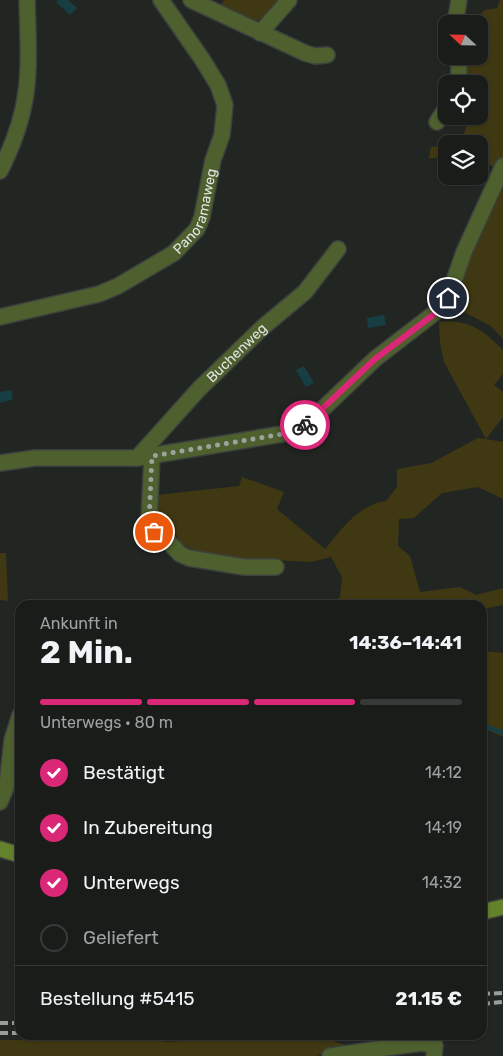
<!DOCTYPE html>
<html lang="de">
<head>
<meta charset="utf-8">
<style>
	body { margin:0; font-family:Rubik,sans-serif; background:#272927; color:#f1f3f6; height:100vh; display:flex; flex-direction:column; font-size:19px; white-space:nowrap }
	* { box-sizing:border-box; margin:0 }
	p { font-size:16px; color:#9fa1a2 }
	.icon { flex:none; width:28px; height:28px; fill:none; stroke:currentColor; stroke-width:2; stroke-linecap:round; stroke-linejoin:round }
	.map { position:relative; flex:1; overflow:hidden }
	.side { position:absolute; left:15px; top:600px; width:472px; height:440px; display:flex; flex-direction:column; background:#1a1c1a; border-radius:15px; box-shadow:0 1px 4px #0004,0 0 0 1px #383a39 }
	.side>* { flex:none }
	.needle { width:32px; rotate:292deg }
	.buttons { position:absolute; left:438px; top:15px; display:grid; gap:10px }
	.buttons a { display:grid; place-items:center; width:50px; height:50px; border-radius:10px; background:#1a1c1a; box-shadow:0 1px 4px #0004,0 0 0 1px #383a39; font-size:25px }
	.pin { position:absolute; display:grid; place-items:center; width:42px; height:42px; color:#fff; margin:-21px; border:2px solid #fff; border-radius:50%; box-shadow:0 1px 5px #0007 }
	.courier { position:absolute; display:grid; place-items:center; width:50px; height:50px; margin:-25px; border:4px solid #db2777; border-radius:50%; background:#fff; color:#222; box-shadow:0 1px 6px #0007 }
	.headline em { font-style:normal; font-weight:700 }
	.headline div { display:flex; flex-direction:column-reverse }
	.headline { display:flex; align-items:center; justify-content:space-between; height:85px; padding:0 25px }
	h1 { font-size:32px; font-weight:700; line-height:38px }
	.bar { display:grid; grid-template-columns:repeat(4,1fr); gap:8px 5px; align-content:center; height:60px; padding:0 25px }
	.bar i { height:6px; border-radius:4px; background:#383a39 }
	.bar .current { background:#db2777 }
	.bar p { grid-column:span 4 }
	.line { display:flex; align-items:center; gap:12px; padding:0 25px; border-top:1px solid #383a39 }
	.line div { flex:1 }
	ol { padding:0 25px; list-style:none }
	li { display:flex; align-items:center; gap:15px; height:55px }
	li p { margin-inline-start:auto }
	li .icon { padding:5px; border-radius:50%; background:#db2777; color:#fff; stroke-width:4 }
	li:last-child { color:#9fa1a2 }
	li i { width:28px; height:28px; border:2px solid #383a39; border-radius:50% }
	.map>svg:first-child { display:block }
</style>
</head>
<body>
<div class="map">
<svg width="503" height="1056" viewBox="0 0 503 1056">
	<rect width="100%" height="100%" fill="#222623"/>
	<!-- green -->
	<g fill="#3f3812">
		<path d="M 224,0 L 281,0 C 255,30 254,23 220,8 Z"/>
		<polygon points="500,0 503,0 503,156 497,169 479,158 479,144 460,144 470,116 479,116 479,84 462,84 464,56 479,56 479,24 470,24 485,10 497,8"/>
		<polygon points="446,146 446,158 429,158 431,147"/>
		<polygon points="503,180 503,339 491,326 458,309 454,302 483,219"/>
		<path d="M 447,321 C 473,322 485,332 503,350 L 503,374 L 494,385 L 503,392 L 503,417 L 486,439 L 503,442 L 503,499 L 478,487 L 442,493 L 414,518 L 399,519 L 398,546 L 410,556 L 420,592 L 460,587 L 476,595 L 503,588 L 503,605 L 483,609 L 482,605 L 329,605 L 340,597 L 342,577 L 331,557 L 311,562 L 208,557 L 181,544 L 176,534 C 148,525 155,522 157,495 L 239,486 L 242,477 L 284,492 L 277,509 L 325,549 C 342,529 358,505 386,501 L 397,487 L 397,469 L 431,463 L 478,438 L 486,439 L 444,362 L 440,343 L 439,322 Z"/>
		<polygon points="0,553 6,553 8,601 0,600"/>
		<polygon points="483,651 503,653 503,737 483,728"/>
		<polygon points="256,1035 335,1035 335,1042 345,1045 317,1056 0,1056 0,1040 149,1039 169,1042"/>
	</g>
	<!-- water -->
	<g fill="#173f43">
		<polygon points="58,0 68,0 77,8 70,15 56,2"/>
		<polygon points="384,315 386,325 368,328 367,318"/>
		<polygon points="304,366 314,383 306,387 296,370"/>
		<polygon points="11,390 13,399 0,403 0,392"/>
	</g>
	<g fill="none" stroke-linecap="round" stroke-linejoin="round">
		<!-- stream -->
		<polyline stroke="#173f43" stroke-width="5" points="482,725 503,733"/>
		<!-- street casing -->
		<g stroke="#3d413e" stroke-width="18">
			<g id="street">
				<polyline points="191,0 305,53 315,56 327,55"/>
				<polyline points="455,24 459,0"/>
				<polyline points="260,33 289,0"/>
				<polyline points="457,56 459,68 458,84"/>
				<polyline points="437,122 446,108"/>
				<path d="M 0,171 C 33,106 29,70 27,0"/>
				<path id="s1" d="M 0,317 L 99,294 L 118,286 L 174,253 L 197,229 L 202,217 L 213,160 L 222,135 L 225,105 L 218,85 L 202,59 L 161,0"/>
				<polyline points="152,456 149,521 151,529 163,536 180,554 189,558 244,567 276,567"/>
				<path id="s2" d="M 137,458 L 199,389 L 263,327 L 305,292 L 338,249"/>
				<polyline points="0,463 35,458 137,458 282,434 306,425 375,359 441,308 448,298 464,252 503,166"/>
				<polyline points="0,802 7,785 12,740 20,715"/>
				<polyline points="330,1056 421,1043 435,1045 434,1056"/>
			</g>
		</g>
		<!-- secondary casing -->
		<g stroke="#3d413e" stroke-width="18">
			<g id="secondary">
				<polyline points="0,849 20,855"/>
				<polyline points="482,912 503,907"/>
			</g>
		</g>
		<!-- street -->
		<use href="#street" stroke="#4e602e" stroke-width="15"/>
		<!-- secondary -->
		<use href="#secondary" stroke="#64812c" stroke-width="15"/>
		<!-- rail -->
		<g stroke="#9a9e9b" stroke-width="4" stroke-dasharray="8 4" stroke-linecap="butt">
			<polyline points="482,994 503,993"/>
			<polyline points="482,1004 503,1002"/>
			<polyline points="0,1023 20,1023"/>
			<polyline points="0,1033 20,1033"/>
		</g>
	</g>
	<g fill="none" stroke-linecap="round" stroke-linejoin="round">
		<!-- done -->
		<polyline stroke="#9ea29f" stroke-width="5" stroke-dasharray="0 9" points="154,532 151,529 149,521 152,456 282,434 305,425"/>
		<!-- route -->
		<polyline stroke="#db2777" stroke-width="6" points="305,425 375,359 433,315 448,298"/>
	</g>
	<g text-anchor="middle" stroke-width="4" stroke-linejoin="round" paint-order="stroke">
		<!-- street labels -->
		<g font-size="14" fill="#e1e4e2" stroke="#222623">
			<text dy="5" stroke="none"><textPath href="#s1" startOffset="236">Panoramaweg</textPath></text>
			<text dy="5" stroke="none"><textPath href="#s2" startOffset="145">Buchenweg</textPath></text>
		</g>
	</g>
</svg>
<div class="buttons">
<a><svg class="needle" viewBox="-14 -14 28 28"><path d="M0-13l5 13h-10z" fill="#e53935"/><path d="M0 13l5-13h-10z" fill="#9fa1a2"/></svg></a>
<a><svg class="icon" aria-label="locate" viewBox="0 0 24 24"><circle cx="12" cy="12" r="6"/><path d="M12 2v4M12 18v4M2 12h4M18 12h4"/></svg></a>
<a><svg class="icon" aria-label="layers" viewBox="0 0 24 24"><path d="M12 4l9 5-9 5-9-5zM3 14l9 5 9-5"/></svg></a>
</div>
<div class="pin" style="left:154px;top:532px;background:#ea580c"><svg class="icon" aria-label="bag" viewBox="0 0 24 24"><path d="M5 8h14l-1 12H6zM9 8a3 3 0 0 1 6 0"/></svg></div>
<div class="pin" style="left:448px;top:298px;background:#1f2937"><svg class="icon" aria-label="home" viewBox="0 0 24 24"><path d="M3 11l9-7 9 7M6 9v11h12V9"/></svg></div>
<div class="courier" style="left:305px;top:425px"><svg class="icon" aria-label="bike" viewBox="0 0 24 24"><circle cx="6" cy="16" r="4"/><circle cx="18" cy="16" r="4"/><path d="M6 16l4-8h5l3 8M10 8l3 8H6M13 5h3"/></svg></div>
<section class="side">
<div class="headline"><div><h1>2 Min.</h1><p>Ankunft in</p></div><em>14:36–14:41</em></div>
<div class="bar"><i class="current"></i><i class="current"></i><i class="current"></i><i></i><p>Unterwegs · 80 m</p></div>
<ol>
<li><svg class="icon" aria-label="check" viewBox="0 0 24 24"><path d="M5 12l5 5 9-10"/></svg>Bestätigt<p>14:12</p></li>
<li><svg class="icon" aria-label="check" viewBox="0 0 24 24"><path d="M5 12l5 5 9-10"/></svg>In Zubereitung<p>14:19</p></li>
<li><svg class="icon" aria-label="check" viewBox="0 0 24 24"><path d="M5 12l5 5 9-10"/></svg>Unterwegs<p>14:32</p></li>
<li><i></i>Geliefert</li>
</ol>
<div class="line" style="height:65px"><div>Bestellung #5415</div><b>21.15 €</b></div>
</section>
</div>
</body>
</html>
